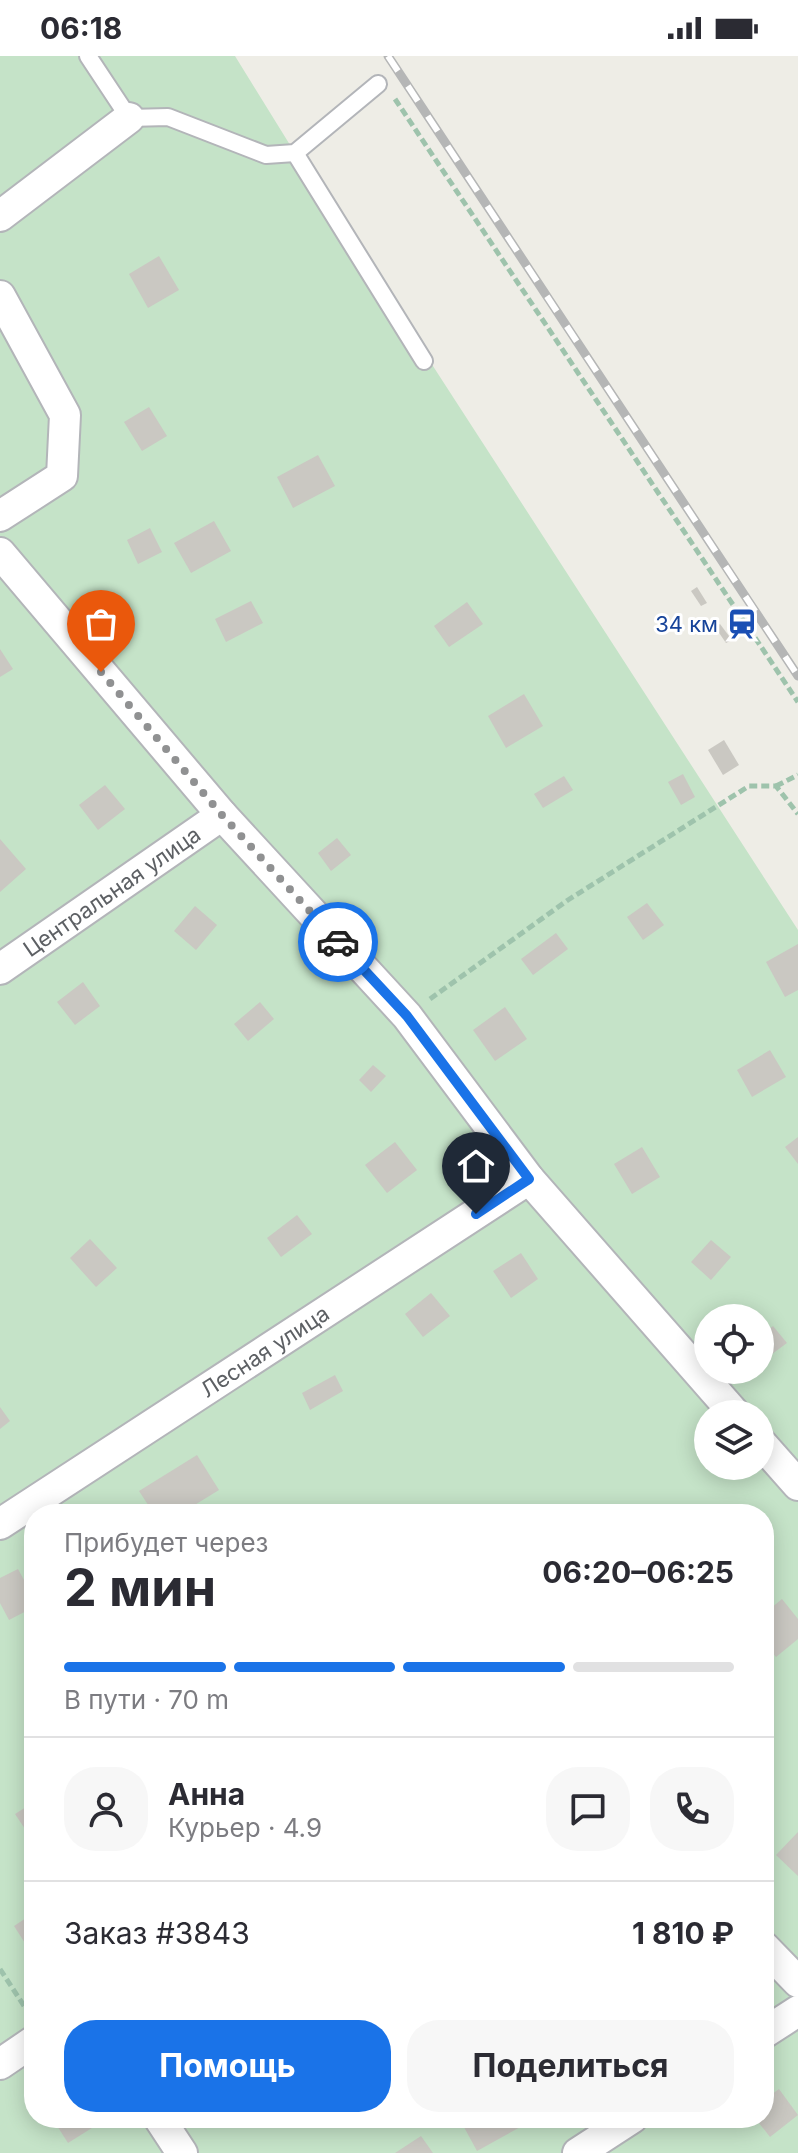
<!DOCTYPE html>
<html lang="ru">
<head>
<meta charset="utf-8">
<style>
	body { margin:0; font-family:Inter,sans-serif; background:#f7f7f7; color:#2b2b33; height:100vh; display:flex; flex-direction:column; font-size:30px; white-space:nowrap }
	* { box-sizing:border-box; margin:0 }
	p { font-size:26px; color:#7c7c81 }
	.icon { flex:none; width:44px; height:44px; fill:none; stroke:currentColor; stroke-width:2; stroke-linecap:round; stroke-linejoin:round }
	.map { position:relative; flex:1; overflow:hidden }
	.sheet { position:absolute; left:24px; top:1448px; width:750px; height:624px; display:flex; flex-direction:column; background:#fff; border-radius:32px; box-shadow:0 4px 20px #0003 }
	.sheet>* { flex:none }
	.buttons { position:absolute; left:694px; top:1248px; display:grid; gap:16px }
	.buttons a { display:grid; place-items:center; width:80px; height:80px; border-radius:50%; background:#fff; box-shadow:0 4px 20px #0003; font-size:40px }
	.pin { position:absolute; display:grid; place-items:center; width:68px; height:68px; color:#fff; margin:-82px -34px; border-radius:50% 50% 50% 0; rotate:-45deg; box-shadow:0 0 8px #0007 }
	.pin .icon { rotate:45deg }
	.courier { position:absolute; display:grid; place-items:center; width:80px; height:80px; margin:-40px; border:6px solid #1a73e8; border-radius:50%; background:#fff; color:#222; box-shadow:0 2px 10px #0007 }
	.headline em { font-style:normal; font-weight:700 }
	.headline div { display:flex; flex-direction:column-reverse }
	.headline { display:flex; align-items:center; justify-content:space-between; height:136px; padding:0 40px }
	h1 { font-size:52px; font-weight:700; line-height:60px }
	.bar { display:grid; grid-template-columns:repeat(4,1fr); gap:12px 8px; align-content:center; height:96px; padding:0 40px }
	.bar i { height:10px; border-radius:6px; background:#e1e1e2 }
	.bar .current { background:#1a73e8 }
	.bar p { grid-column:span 4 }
	.line { display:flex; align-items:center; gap:20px; padding:0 40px; border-top:2px solid #e1e1e2 }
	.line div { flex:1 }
	.round { display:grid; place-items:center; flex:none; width:84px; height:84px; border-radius:32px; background:#f7f7f7 }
	.button { display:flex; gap:16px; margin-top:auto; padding:16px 40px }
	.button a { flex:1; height:92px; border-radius:32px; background:#1a73e8; color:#fff; font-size:32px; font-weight:700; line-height:92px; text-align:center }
	.button a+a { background:#f7f7f7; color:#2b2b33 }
	.status { display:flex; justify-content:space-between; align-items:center; height:56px; padding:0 40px; background:#fff; direction:ltr }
	.status svg { height:22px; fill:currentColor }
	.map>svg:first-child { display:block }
</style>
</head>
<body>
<div class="status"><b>06:18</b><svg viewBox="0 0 49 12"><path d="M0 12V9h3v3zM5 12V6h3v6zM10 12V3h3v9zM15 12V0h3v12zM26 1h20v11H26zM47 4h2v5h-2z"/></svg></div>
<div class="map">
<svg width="798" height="2097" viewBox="0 0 798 2097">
	<rect width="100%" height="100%" fill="#eeede6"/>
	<!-- green -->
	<path fill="#c5e3c8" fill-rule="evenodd" d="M 0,0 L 235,0 L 295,97 L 798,874 L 798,2097 L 0,2097 ZM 708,1262 L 760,1262 L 760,1314 L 708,1314 ZM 708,1358 L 760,1358 L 760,1410 L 708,1410 ZM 34,1458 L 764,1458 L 764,2062 L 34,2062 Z"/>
	<!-- building -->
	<g fill="#cac8c2">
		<polygon points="159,200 179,234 148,252 129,218"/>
		<polygon points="149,351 167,380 142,395 124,366"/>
		<polygon points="318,399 335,430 293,452 277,421"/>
		<polygon points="214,465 231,495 191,517 174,487"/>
		<polygon points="150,472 162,496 138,508 127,484"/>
		<polygon points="697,531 707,547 701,550 691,535"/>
		<polygon points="251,545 263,567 226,586 215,563"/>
		<polygon points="467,546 483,568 449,591 434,570"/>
		<polygon points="720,568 732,584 726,587 715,571"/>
		<polygon points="0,593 13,613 0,621"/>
		<polygon points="524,638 543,670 506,692 488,660"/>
		<polygon points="724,684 739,709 723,719 708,694"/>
		<polygon points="683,718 695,741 681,749 668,726"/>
		<polygon points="564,720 573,734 543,752 534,738"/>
		<polygon points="105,729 125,753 98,774 79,749"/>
		<polygon points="337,782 351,799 331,815 318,797"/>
		<polygon points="0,783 26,813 0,836"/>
		<polygon points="647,847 664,869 643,884 627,861"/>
		<polygon points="195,850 217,869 196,894 174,875"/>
		<polygon points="556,877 568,893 533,919 521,903"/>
		<polygon points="798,888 798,934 785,941 766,906"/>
		<polygon points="83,926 100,950 75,969 57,946"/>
		<polygon points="260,946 274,963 248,985 234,968"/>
		<polygon points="505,951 527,983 495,1005 473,974"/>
		<polygon points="770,994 786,1021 752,1041 737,1014"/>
		<polygon points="373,1009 386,1020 371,1036 359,1024"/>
		<polygon points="798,1081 798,1108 785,1091"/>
		<polygon points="395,1086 417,1114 387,1137 365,1109"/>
		<polygon points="642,1091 660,1121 632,1138 614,1108"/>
		<polygon points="297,1159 312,1178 281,1201 267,1182"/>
		<polygon points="90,1183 117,1212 96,1231 70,1202"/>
		<polygon points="711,1184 731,1201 711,1224 691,1206"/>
		<polygon points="521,1197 538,1223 511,1242 493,1215"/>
		<polygon points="431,1237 450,1260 423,1281 405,1258"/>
		<polygon points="773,1270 787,1287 760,1307 760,1280"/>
		<polygon points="335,1319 343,1335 310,1354 302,1337"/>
		<polygon points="0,1351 10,1365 0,1373"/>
		<polygon points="197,1399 219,1434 180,1458 154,1458 139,1435"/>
		<polygon points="18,1513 34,1542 34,1551 9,1564 0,1547 0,1522"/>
		<polygon points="782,1543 798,1563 798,1583 776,1601 764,1586 764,1558"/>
		<polygon points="34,1746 34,1776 29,1779 15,1758"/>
		<polygon points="798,1776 798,1820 776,1799"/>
		<polygon points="32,1858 34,1896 32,1898 14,1870"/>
		<polygon points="779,2033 798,2059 770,2081 755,2062 764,2062 764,2044"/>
		<polygon points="52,2062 102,2062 103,2065 68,2087"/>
		<polygon points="459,2062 520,2062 524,2069 477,2095"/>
		<polygon points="421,2080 433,2097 395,2097"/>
	</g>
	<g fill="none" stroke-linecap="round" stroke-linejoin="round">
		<!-- service casing -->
		<g stroke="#b3b5b9" stroke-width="20">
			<g id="service">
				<polyline points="88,0 129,62 168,61 266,99 295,97 378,28"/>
				<polyline points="295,97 424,305"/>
			</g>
		</g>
		<!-- minor casing -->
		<g stroke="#b3b5b9" stroke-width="34">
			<g id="minor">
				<polyline points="0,160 129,62"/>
				<polyline points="0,240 65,359 62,420 0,460"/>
				<polyline points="0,497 222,759 407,960 529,1123 735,1358"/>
				<path id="s1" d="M 0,913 L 222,759"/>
				<polyline points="760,1386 798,1429"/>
				<path id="s2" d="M 0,1468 L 529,1123"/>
				<polyline points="764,1891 798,1926"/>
				<polyline points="764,1977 798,1955"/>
				<polyline points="0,2008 34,1985"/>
				<polyline points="159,2062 182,2097"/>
				<polyline points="578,2097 632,2062"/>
			</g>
		</g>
		<!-- path -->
		<g stroke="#9ec3ac" stroke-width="5" stroke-dasharray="8 4" stroke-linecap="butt">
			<polyline points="395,43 798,646"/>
			<polyline points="776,730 798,719"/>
			<polyline points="430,943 568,844 749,730 776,730 798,758"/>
			<polyline points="0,1913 28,1956"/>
		</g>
		<!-- service -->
		<use href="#service" stroke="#fff" stroke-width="16"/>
		<!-- minor -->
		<use href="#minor" stroke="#fff" stroke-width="30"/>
		<!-- rail casing -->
		<g stroke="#b5b6b6" stroke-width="9">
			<polyline id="rail" points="388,0 798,620"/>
		</g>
		<!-- rail -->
		<use href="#rail" stroke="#fff" stroke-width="6" stroke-dasharray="18" stroke-linecap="butt"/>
	</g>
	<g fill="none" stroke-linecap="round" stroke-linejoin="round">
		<!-- done -->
		<polyline stroke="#909192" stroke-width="8" stroke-dasharray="0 14.4" points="101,616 222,759 338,886"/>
		<!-- route -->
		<polyline stroke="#1a73e8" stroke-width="10" points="338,886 407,960 529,1123 476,1158"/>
	</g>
	<!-- icons -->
	<defs>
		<g id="station-bare" transform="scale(2.4)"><path d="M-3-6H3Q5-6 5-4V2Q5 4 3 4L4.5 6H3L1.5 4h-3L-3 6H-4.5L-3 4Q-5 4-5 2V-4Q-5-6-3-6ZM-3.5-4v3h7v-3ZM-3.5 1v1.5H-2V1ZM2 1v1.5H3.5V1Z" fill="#1a4fb4" stroke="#fff" stroke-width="2.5" paint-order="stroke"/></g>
	</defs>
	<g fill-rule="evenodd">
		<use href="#station-bare" x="742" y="568"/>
	</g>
	<g text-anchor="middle" stroke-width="6" stroke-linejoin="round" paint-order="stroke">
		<!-- transit labels -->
		<g font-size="22" fill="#164399" stroke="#fff" text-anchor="end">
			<text x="718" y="576">34 км</text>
		</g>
		<!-- street labels -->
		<g font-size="22" fill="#5d6064" stroke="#fff">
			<text dy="8" stroke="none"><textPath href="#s1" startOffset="136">Центральная улица</textPath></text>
			<text dy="8" stroke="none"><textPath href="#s2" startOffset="316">Лесная улица</textPath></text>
		</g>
	</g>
</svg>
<div class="buttons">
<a><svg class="icon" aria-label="locate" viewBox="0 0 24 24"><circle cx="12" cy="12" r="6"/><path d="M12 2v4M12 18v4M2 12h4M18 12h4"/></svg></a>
<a><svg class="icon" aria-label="layers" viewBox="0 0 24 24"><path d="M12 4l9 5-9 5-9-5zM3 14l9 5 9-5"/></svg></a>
</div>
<div class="pin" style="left:101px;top:616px;background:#ea580c"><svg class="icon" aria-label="bag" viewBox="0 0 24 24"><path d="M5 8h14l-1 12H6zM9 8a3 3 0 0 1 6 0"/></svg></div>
<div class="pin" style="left:476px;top:1158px;background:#1f2937"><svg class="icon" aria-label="home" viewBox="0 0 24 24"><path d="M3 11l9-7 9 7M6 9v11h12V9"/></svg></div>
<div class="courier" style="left:338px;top:886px"><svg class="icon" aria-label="car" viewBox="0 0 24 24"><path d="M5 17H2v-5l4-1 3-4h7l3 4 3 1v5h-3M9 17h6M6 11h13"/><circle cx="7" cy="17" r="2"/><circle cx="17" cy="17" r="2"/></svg></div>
<section class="sheet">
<div class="headline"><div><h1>2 мин</h1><p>Прибудет через</p></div><em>06:20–06:25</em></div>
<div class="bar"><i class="current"></i><i class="current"></i><i class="current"></i><i></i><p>В пути · 70 m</p></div>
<div class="line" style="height:144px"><a class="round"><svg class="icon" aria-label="person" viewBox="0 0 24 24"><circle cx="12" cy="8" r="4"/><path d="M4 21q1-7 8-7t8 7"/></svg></a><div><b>Анна</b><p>Курьер · 4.9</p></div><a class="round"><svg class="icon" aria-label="chat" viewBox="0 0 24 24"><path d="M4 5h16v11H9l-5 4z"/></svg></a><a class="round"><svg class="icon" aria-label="phone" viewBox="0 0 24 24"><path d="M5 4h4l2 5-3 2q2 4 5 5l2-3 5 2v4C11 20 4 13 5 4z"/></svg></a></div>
<div class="line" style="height:104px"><div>Заказ #3843</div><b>1 810 ₽</b></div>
<div class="button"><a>Помощь</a><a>Поделиться</a></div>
</section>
</div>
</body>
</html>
